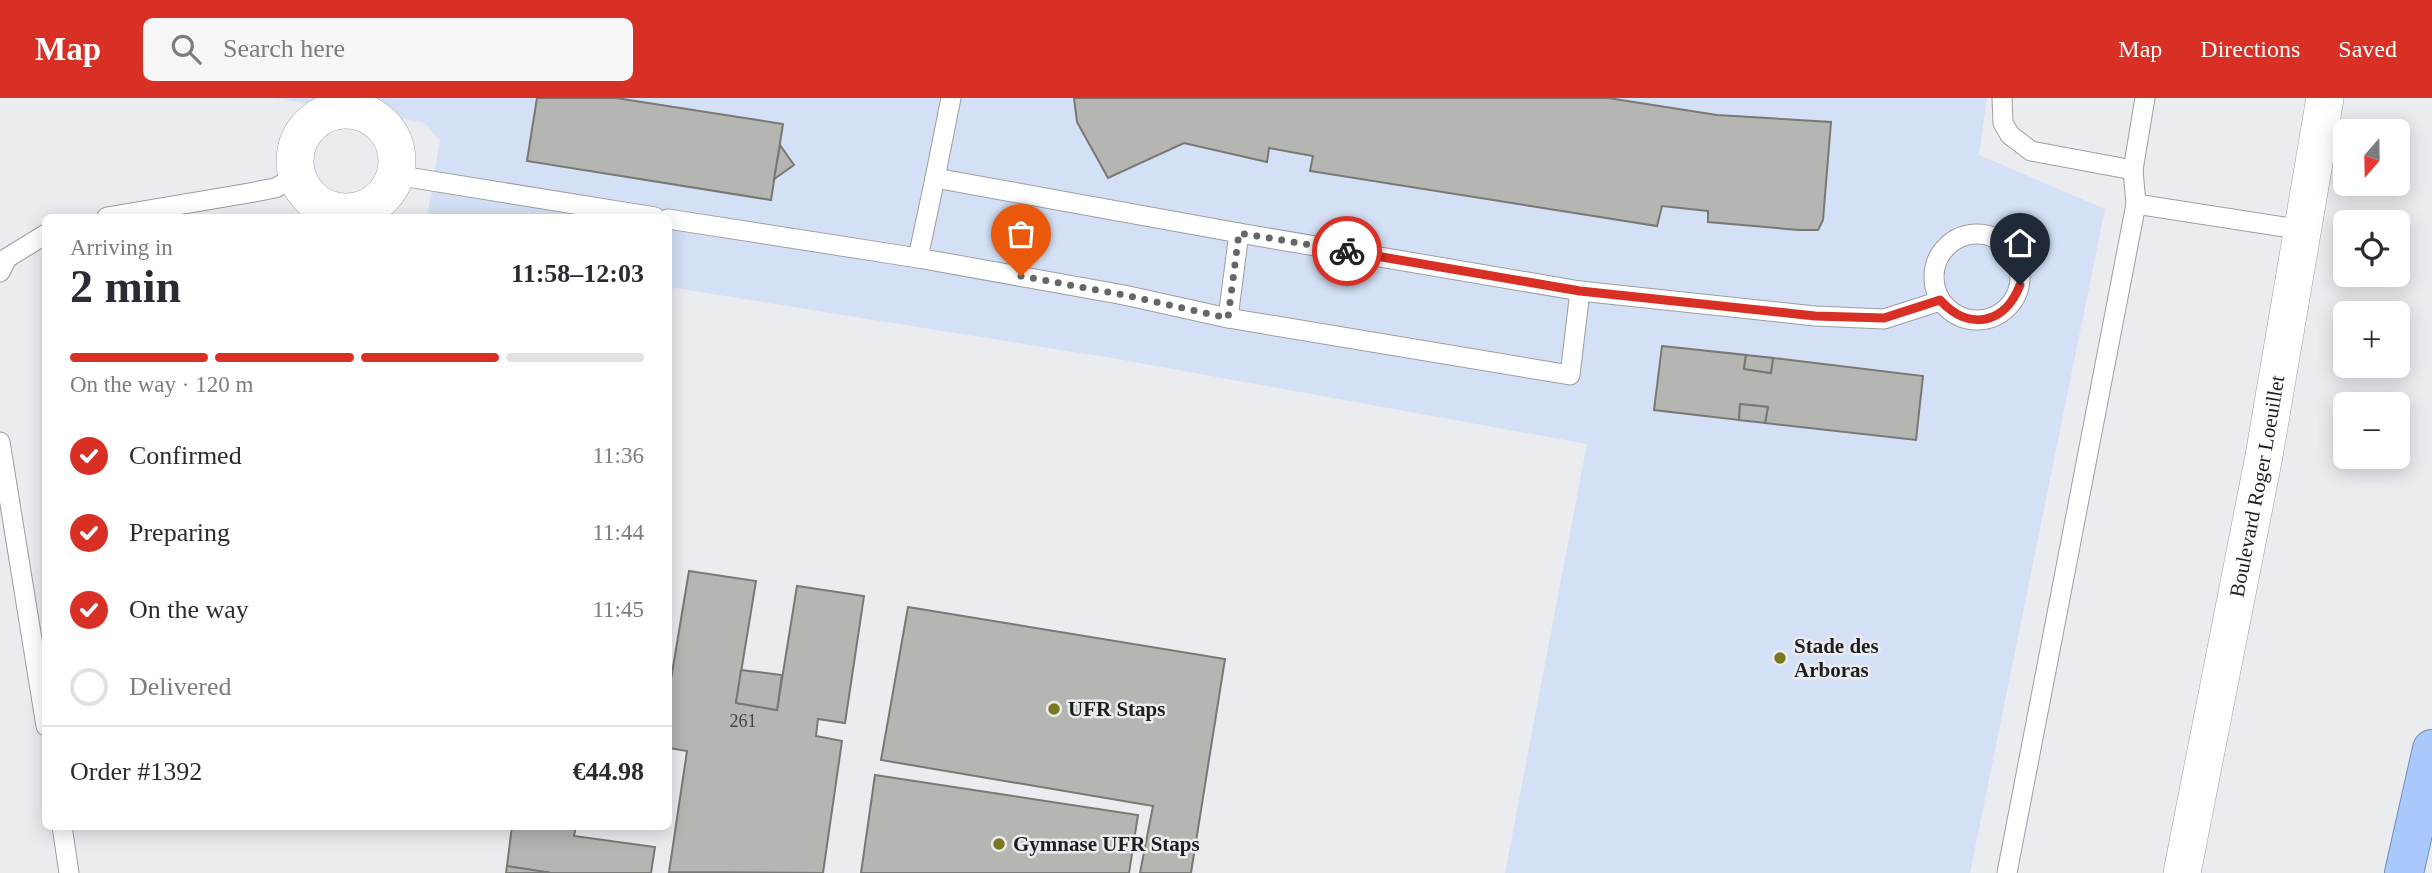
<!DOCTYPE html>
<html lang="en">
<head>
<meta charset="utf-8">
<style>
	body { margin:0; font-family:"Times New Roman",serif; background:#f7f7f7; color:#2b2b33; height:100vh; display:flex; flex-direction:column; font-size:26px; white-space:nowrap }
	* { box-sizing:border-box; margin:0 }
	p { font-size:23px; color:#7c7c81 }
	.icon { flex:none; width:38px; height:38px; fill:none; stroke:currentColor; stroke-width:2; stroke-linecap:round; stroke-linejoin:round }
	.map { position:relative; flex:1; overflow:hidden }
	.details { position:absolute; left:42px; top:116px; width:630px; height:616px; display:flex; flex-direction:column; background:#fff; border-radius:10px; box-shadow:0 4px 18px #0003 }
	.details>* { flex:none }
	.needle { width:46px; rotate:200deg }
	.fabs { position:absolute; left:2333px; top:21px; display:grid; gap:14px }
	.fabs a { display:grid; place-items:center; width:77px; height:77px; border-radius:10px; background:#fff; box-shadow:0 4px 18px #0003; font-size:35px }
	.pin { position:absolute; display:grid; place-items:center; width:60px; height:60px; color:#fff; margin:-72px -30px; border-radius:50% 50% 50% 0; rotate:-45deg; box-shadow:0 0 7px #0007 }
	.pin .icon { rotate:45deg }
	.courier { position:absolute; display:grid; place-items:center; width:70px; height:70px; margin:-35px; border:5px solid #d93025; border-radius:50%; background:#fff; color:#222; box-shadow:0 2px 9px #0007 }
	.head em { font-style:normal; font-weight:800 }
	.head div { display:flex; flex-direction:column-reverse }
	.head { display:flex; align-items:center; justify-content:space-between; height:119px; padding:0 28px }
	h1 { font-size:46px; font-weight:800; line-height:52px }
	.bar { display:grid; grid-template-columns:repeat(4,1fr); gap:10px 7px; align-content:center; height:84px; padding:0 28px }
	.bar i { height:9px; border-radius:5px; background:#e1e1e2 }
	.bar .selected { background:#d93025 }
	.bar p { grid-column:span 4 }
	.line { display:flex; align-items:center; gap:18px; padding:0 28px; border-top:2px solid #e1e1e2 }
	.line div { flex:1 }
	ol { padding:0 28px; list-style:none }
	li { display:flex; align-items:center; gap:21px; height:77px }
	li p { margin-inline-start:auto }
	li .icon { padding:7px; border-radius:50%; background:#d93025; color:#fff; stroke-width:4 }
	li:last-child { color:#7c7c81 }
	li i { width:38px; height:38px; border:4px solid #e1e1e2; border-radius:50% }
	header { display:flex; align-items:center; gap:42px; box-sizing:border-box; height:98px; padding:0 35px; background:#d93025; color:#fff }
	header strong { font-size:33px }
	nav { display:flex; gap:38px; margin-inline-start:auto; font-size:24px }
	.search { width:490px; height:63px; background:#f7f7f7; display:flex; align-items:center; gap:18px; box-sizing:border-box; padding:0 24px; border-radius:10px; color:#7c7c81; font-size:26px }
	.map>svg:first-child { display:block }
</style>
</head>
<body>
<header>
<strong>Map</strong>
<div class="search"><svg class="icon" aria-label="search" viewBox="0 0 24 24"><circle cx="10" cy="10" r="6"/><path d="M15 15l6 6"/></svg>Search here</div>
<nav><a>Map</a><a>Directions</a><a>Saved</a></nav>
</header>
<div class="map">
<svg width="2432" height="775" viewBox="0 0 2432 775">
	<rect width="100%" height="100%" fill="#eaecf0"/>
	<!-- green -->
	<polygon fill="#d3e0f5" points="275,0 1987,0 1979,57 2105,111 1970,775 1505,775 1587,346 1118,261 669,189 668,119 427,119 440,42 423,24"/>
	<!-- building -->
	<g fill="#b5b6b1" stroke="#787874" stroke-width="2">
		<polygon points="537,0 616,0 783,26 771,102 527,63"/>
		<polygon points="1074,0 1608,0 1717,17 1831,24 1823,122 1818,132 1799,132 1708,124 1708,113 1662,108 1657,128 1310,73 1313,58 1269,50 1267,64 1184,45 1108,80 1077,24"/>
		<polygon points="780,47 794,67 774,81"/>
		<polygon points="1662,248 1746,257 1744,271 1771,275 1773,260 1923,278 1916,342 1765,325 1768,309 1740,306 1739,322 1654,312"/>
		<polygon points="1746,257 1773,260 1771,275 1744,271"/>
		<polygon points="1740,306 1768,309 1765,325 1739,322"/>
		<polygon points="689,473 756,483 736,605 777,612 797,488 864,498 845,625 818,621 816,638 842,643 823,775 669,774 687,653 668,650 668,599"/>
		<polygon points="908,509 1225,561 1191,775 1140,775 1153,708 881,662"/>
		<polygon points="741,572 782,577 777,612 736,605"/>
		<polygon points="875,677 1138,717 1129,775 861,775"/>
		<polygon points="512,728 576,728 574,738 655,749 651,775 551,775 507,768"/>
		<polygon points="507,768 539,773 551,775 506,775"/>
	</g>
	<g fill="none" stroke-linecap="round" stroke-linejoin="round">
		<!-- lane casing -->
		<g stroke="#9c9ea2" stroke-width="21">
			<g id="lane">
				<polyline points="2002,0 2003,25 2010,37 2031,53 2133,72"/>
				<polyline points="2145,0 2133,72 2136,106 2303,132"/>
				<polyline points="395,77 655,119"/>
				<polyline points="935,80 951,0"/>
				<polyline points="107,119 249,95 275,90 297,79"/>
				<polyline points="668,121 918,160 1124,197 1228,220 1570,277 1580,193"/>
				<circle cx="1977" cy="179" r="43"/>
				<polyline points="918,160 935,80 1239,135 1580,193 1815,218 1884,221 1940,203"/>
				<polyline points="0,174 7,160 46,136"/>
				<polyline points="1228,220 1239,135"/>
				<polyline points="0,344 46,628"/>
				<polyline points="62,728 69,775"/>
				<polyline points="2007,775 2136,106"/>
			</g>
		</g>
		<!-- street casing -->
		<g stroke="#9c9ea2" stroke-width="38">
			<g id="street">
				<circle cx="346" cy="63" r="51"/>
				<path id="s1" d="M 2182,775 L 2264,358 L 2325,0"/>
			</g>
		</g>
		<!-- highway casing -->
		<g stroke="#788cae" stroke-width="40">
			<polyline id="highway" points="2404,775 2432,651"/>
		</g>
		<!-- lane -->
		<use href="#lane" stroke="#fff" stroke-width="19"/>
		<!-- street -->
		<use href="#street" stroke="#fff" stroke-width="37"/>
		<!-- highway -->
		<use href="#highway" stroke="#a9c8fb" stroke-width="38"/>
	</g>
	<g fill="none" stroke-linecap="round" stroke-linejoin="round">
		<!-- done -->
		<polyline stroke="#656668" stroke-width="7" stroke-dasharray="0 12.6" points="1021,178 1124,197 1228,220 1239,135 1347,153"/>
		<!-- route -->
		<path stroke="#d93025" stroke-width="9" d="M 1347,153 L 1580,193 L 1815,218 L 1884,220 L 1940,202 C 1969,234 2005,226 2020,187"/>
	</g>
	<!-- markers -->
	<g fill="#7a7920" stroke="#eaecf0" stroke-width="2.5">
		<circle cx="1780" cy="560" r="7"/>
		<circle cx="1054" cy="611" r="7"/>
		<circle cx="999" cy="746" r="7"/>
	</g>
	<g text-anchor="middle" stroke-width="5" stroke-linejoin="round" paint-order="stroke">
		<!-- number labels -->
		<g font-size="18" fill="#434444">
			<text x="743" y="629">261</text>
		</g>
		<!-- street labels -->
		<g font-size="21" fill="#1d1e1f" stroke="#eaecf0">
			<text dy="7" stroke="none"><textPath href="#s1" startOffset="394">Boulevard Roger Loeuillet</textPath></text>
		</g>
		<!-- poi labels -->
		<g font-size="21" font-weight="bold" fill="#1d1e1f" stroke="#eaecf0" text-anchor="start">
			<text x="1794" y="555">Stade des<tspan x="1794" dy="24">Arboras</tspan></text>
			<text x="1068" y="618">UFR Staps</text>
			<text x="1013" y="753">Gymnase UFR Staps</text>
		</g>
	</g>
</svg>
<div class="fabs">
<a><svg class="needle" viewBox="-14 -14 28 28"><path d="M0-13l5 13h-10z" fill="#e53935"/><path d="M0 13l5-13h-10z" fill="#7c7c81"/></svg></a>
<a><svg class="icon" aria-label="locate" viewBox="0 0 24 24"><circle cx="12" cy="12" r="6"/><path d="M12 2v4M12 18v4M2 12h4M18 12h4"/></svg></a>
<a>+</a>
<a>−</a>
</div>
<div class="pin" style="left:1021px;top:178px;background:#ea580c"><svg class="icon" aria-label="bag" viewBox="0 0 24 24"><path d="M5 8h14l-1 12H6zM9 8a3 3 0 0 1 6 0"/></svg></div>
<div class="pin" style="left:2020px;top:187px;background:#1f2937"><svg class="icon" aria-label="home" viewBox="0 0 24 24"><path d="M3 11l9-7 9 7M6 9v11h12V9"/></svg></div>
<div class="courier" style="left:1347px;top:153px"><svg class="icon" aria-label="bike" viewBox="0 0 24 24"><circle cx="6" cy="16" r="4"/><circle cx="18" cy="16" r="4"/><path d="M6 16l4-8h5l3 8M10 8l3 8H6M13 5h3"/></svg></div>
<section class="details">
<div class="head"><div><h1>2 min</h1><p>Arriving in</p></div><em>11:58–12:03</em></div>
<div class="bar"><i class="selected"></i><i class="selected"></i><i class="selected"></i><i></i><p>On the way · 120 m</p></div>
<ol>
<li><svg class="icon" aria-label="check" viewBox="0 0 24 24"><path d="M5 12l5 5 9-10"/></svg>Confirmed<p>11:36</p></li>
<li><svg class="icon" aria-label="check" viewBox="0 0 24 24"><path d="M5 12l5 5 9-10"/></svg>Preparing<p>11:44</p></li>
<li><svg class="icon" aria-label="check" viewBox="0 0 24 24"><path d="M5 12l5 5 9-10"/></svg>On the way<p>11:45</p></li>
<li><i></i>Delivered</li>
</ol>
<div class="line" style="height:91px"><div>Order #1392</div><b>€44.98</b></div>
</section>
</div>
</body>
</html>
